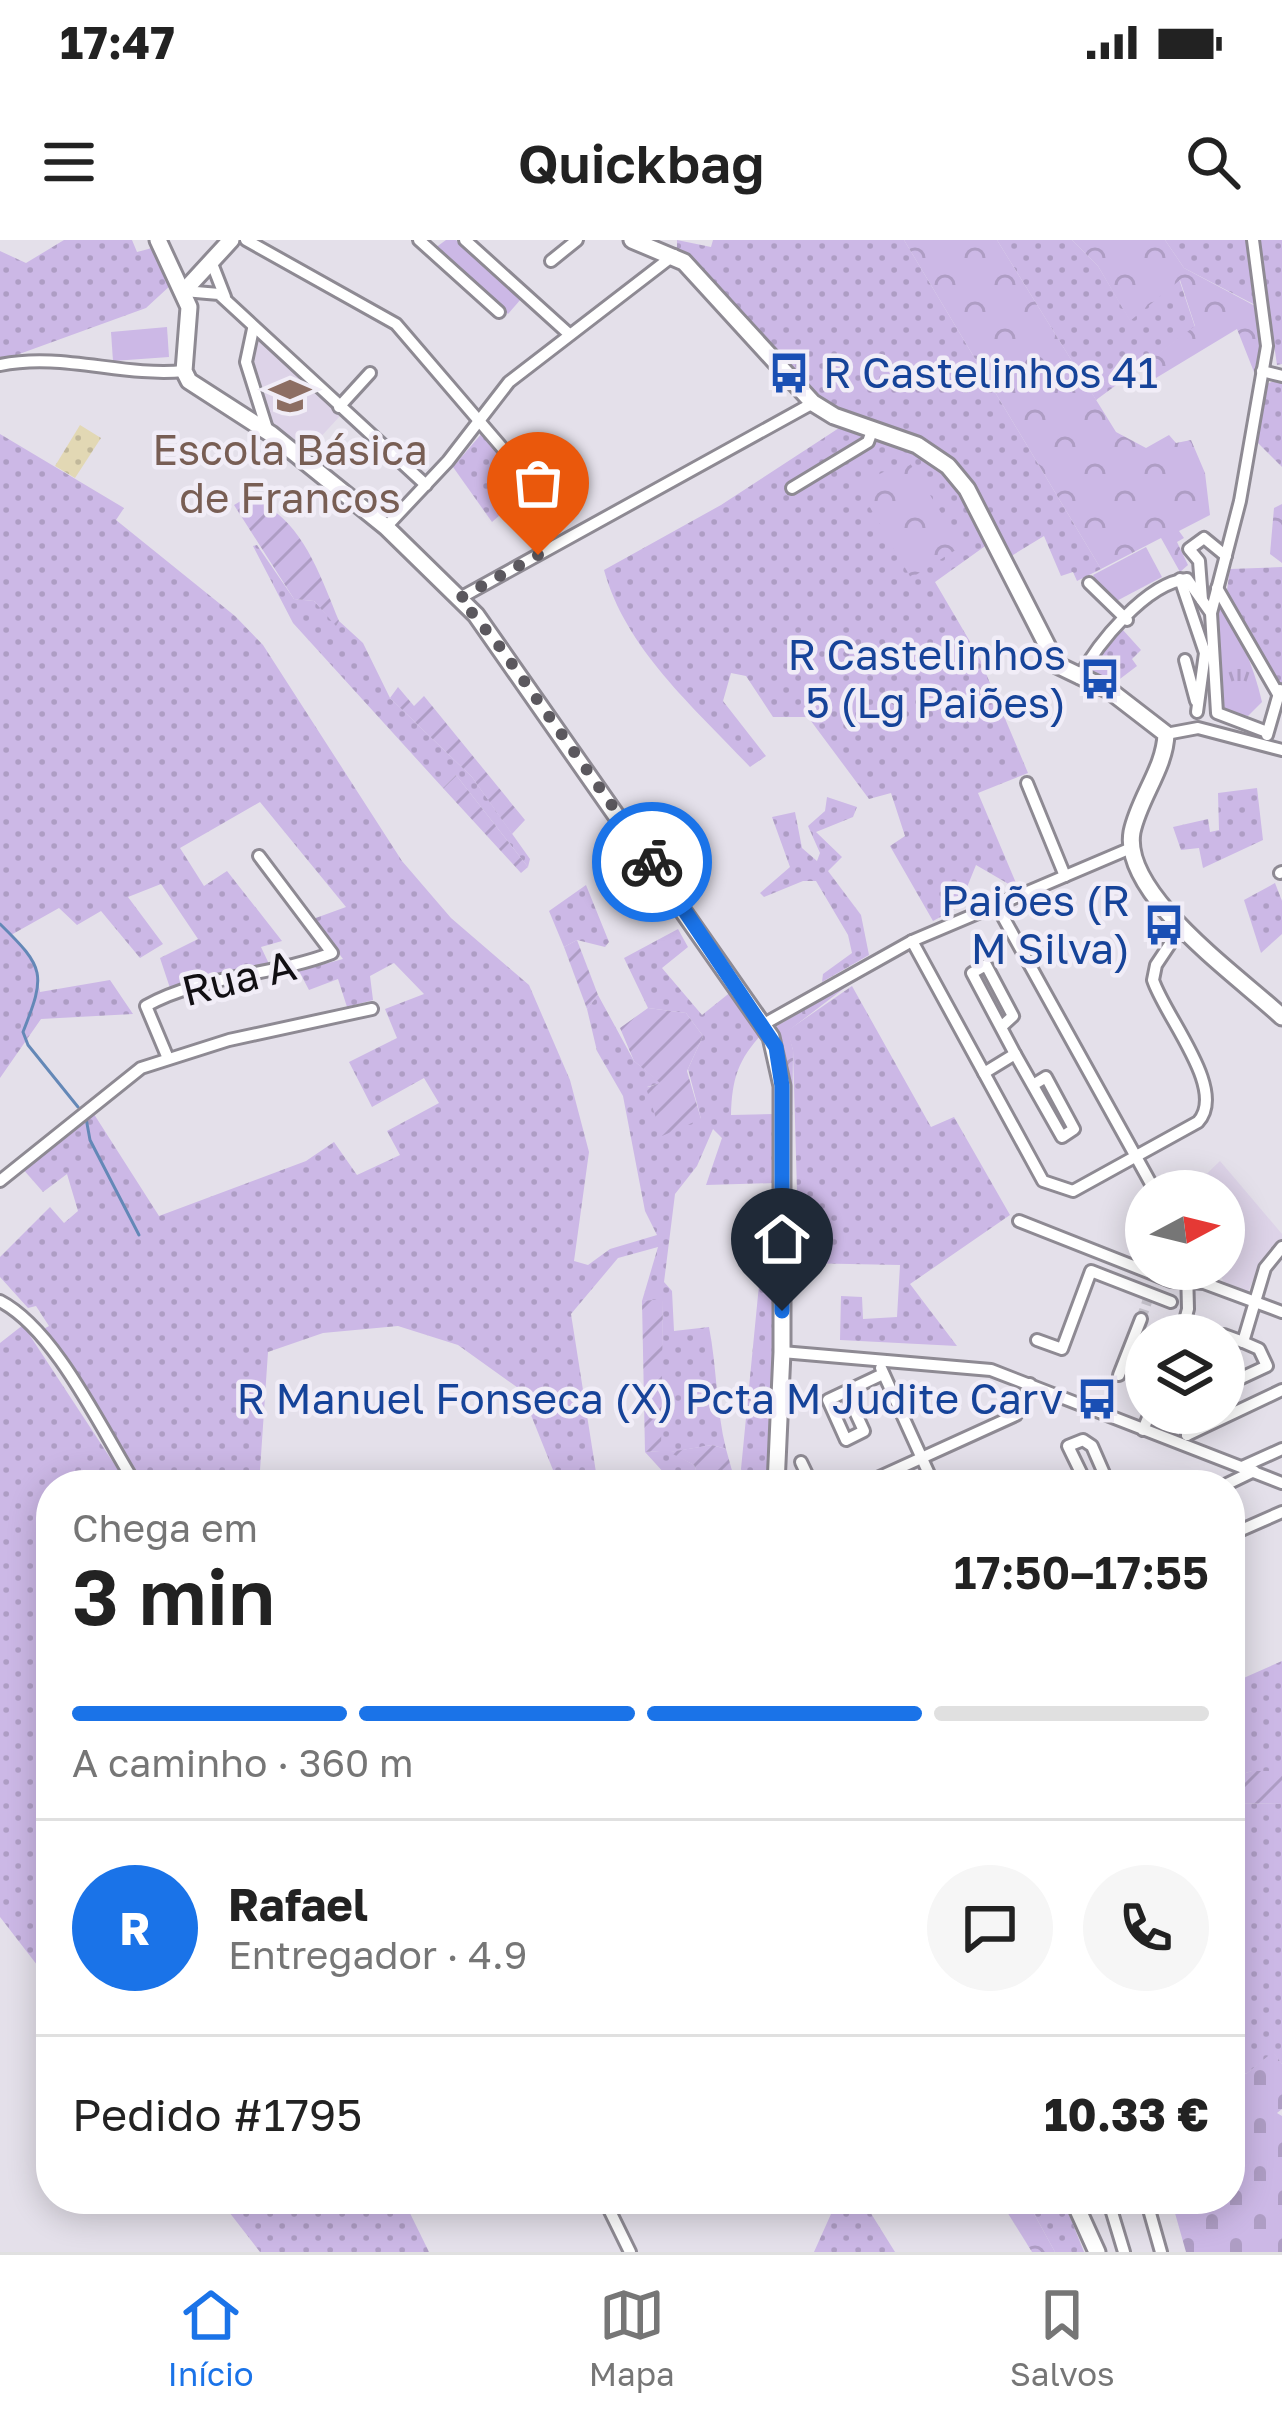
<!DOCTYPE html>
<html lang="pt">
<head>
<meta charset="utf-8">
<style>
	body { margin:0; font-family:"Golos Text",sans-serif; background:#f6f6f6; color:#222; height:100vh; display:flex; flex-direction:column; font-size:45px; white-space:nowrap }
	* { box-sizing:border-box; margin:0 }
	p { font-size:39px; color:#767676 }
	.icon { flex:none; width:66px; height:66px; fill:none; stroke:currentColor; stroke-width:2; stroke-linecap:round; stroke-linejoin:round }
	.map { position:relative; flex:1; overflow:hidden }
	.sheet { position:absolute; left:36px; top:1230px; width:1209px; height:744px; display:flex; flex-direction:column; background:#fff; border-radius:48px; box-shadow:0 6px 30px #0003 }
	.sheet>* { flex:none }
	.needle { width:78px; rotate:83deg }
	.controls { position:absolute; left:1125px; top:930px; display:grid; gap:24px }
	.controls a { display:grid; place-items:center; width:120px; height:120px; border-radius:50%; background:#fff; box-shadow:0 6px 30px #0003; font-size:60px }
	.pin { position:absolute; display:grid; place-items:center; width:102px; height:102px; color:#fff; margin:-123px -51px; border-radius:50% 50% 50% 0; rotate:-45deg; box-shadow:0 0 12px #0007 }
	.pin .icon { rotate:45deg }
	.courier { position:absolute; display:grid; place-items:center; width:120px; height:120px; margin:-60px; border:9px solid #1a73e8; border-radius:50%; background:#fff; color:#222; box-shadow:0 3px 15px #0007 }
	.head em { font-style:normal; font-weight:600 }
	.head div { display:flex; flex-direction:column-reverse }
	.head { display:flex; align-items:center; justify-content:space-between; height:204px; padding:0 36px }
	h1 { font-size:78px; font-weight:600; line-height:90px }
	.bar { display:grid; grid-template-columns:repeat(4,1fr); gap:18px 12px; align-content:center; height:144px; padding:0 36px }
	.bar i { height:15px; border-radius:9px; background:#e0e0e0 }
	.bar .selected { background:#1a73e8 }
	.bar p { grid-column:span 4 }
	.line { display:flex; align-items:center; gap:30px; padding:0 36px; border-top:3px solid #e0e0e0 }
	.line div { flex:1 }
	.round { display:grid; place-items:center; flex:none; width:126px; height:126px; border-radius:63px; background:#f6f6f6 }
	.status { display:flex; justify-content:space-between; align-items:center; height:84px; padding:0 60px; background:#fff; direction:ltr }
	.status svg { height:33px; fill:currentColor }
	header { display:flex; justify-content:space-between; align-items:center; height:156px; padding:0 36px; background:#fff; font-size:54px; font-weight:600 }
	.menu { display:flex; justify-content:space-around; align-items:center; height:168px; border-top:3px solid #e0e0e0; background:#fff; font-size:33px; color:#767676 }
	.menu a { display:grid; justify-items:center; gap:6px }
	.menu .selected { color:#1a73e8 }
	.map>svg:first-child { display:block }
</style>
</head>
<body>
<div class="status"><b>17:47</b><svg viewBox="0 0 49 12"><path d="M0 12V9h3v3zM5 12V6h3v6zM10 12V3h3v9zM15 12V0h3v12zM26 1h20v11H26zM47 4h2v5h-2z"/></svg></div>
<header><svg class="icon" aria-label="menu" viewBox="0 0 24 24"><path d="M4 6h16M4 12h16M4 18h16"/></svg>Quickbag<svg class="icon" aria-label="search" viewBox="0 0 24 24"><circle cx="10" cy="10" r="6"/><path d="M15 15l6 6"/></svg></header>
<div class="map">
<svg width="1282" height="2012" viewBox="0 0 1282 2012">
	<defs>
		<pattern id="grass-dots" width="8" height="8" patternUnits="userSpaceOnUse" patternTransform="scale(3)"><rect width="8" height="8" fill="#ccb8e6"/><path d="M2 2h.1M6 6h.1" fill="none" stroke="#ae9dc4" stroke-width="1.8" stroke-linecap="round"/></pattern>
		<pattern id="forest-crowns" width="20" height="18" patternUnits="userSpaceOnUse" patternTransform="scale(3)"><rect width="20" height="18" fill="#ccb8e6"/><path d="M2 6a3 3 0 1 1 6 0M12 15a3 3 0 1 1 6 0" fill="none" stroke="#ae9dc4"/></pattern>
		<pattern id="sand-dots" width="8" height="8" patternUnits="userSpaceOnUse" patternTransform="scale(3)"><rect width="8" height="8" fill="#e2d8b4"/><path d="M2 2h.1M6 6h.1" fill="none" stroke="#c1b89a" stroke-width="1.8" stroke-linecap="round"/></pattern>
		<pattern id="cemetery-stones" width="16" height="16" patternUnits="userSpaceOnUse" patternTransform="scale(3)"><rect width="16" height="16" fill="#ccb8e6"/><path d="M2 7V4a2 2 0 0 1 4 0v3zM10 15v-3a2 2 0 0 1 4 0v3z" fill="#ae9dc4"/></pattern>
		<pattern id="park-tufts" width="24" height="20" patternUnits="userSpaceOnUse" patternTransform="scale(3)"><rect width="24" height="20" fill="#ccb8e6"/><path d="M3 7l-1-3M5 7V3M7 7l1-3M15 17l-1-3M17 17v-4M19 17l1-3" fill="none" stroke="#ae9dc4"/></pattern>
		<pattern id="garden-furrows" width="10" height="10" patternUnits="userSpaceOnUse" patternTransform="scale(3)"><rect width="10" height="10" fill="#ccb8e6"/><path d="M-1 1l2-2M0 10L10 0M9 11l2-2" fill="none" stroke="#ae9dc4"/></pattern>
	</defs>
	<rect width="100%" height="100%" fill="#e4e0ea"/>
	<!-- education -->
	<g fill="#ddd3e8">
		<polygon points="254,96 340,176 304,215 274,190 251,117"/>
		<polygon points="1220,921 1282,994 1282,1003 1260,1025 1248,1052 1224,1042 1217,1029 1224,1029 1224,951 1189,951"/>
	</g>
	<!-- grass -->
	<g fill="url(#grass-dots)">
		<polygon points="64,0 132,0 137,12 156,7 172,44 146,68 0,121 0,11 26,23"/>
		<polygon points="677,0 711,7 713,0 904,0 1101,329 1077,341 1073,332 1061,336 1044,296 1008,318 968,240 825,165 677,10"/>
		<polygon points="997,0 1072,0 1098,26 1130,80 1179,39 1195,87 1096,160"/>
		<polygon points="1165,0 1248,0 1257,66 1184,28"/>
		<polygon points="1259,0 1282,0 1282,124 1277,125"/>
		<polygon points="1276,140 1282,143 1282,227 1256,201 1262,146"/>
		<path d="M 839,188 C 929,215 945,218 988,304 L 935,342 L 979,417 L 1028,533 L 978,553 L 1019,650 L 976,625 L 959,667 L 933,681 L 890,606 L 905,596 L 891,553 L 869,559 L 808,477 L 773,477 L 746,436 L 731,433 L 723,461 L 766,516 L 750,527 C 695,468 626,410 604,330 L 721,265 Z"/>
		<polygon points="483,192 520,232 528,251 492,282 453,227"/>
		<path d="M 0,194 L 124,268 L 116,280 L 235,376 L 263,405 L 402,621 L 451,678 L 529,745 L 570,840 L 589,912 L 574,1021 L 588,1025 L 610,1009 L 657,995 L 645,971 L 623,856 L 597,811 L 587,769 L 598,755 L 634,821 L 661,843 L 647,847 L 701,879 L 688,829 L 703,796 L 686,773 L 648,768 L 624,718 L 678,689 L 688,707 L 662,728 L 702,775 L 732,751 L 763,793 C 738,819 732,839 731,875 L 775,874 L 775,943 L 706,945 L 722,898 L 713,889 L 697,926 L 675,954 L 664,1042 L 672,1051 L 674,1091 L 709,1087 C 717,1128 716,1168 726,1209 L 712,1205 L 671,1212 L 694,1225 L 702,1245 L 675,1245 L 645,1212 L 660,1211 L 663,1060 L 642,1061 L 658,1007 L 618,1018 L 571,1074 L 598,1245 L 559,1245 L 521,1150 L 458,1105 L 398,1086 L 323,1093 L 268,1112 L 259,1245 L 142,1245 L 42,1090 L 49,1086 L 36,1066 L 28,1068 L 0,1037 L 0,1017 L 50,967 L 64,983 L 78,971 L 67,934 L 43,952 L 22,928 L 92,871 L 159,976 L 306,921 L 334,902 L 357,935 L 400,915 L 387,891 L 439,863 L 424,838 L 372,867 L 349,822 L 397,798 L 385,769 L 424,754 L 394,723 L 370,736 L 373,760 L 347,767 L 338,739 L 309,750 L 299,731 L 343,719 L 313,679 L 346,667 L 260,562 L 180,608 L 204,646 L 227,631 L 282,701 L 261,707 L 270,726 L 171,751 L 160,718 L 198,699 L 161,644 L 128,657 L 163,704 L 140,718 L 101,671 L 77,685 L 59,668 L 11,695 L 34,724 L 40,752 L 110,740 L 133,774 L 41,779 L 0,838 Z"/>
		<polygon points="257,305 294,359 314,361 336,385 339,381 363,403 390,458 472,537 530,619 528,627 456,535 443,548 293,383 253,306"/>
		<polygon points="1282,327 1282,443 1279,446 1226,357 1230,329"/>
		<polygon points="1123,390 1141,410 1132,419 1137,426 1112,445 1093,431 1091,423"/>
		<polygon points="1257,548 1263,600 1203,628 1199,608 1181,610 1173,587 1208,579 1210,592 1219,590 1218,553"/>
		<polygon points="827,557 857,567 853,577 816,592 842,617 828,631 861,675 869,715 822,742 823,734 852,713 848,695 816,641 803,641 764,657 760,653 790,627 772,577 795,572 802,608 817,621 820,613 808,586 825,571"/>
		<polygon points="1275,643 1282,661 1282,694 1261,713 1244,660"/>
		<polygon points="586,645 609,702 605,707 577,700 564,707 549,671"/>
		<polygon points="852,746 931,887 954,877 1010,975 910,1044 957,1106 840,1100 841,1056 862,1057 863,1079 897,1077 900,1025 799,1023 793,810 787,791"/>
		<polygon points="775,955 770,1245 745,1245 741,1229 759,1045 760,970"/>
		<polygon points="23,1085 128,1245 51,1245 51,1743 0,1677 0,1103"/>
		<polygon points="1282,1421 1282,1531 1252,1531 1230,1538 1230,1444"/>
		<polygon points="1230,1563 1282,1564 1282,1824 1273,1813 1246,1834 1230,1815"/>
		<polygon points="219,1959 403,1959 429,2012 260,2012"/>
		<polygon points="824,1959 862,1959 895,2012 814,2012 831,1974"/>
		<polygon points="1026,1959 1063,1959 1084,2012 1055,2012"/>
	</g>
	<!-- forest -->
	<g fill="url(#forest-crowns)">
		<polygon points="446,0 456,0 521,59 508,74 435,8"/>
		<polygon points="904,0 997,0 1116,192 1146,208 1169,195 1176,203 1191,200 1205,233 1210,275 1179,291 1184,298 1177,302 1188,325 1180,332 1161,298 1101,329"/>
		<polygon points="1072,0 1165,0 1184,28 1257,67 1261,109 1254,132 1237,89 1156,138 1147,122 1195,86 1180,40 1130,81 1098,26"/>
		<polygon points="908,220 962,306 911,338 857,245"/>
		<polygon points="1282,264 1282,323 1270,314 1274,268"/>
		<polygon points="851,743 788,791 793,810 792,908 787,826 775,787"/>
		<polygon points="999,1959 1026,1959 1055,2012 1032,2012"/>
	</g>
	<!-- sand -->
	<polygon fill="url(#sand-dots)" points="80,185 101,198 75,238 55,226"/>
	<!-- cemetery -->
	<polygon fill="url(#cemetery-stones)" points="1273,1812 1282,1824 1282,1869 1277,1873 1282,1876 1282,2012 1186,2012 1171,1959 1230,1959 1230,1815 1246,1834"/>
	<!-- park -->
	<path fill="url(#park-tufts)" d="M 1218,360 C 1239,394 1253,423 1262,462 L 1248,476 L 1225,472 L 1222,464 Z"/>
	<!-- garden -->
	<g fill="url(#garden-furrows)">
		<path d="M 246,258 C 299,270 320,335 339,381 L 336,386 L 314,361 L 294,359 L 234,265 Z"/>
		<polygon points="398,447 414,466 424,456 525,580 512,594 472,537 390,458"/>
		<polygon points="456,535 528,627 521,633 443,548"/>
		<polygon points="577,700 598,755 587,769 564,707"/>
		<polygon points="648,768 686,773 703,796 687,831 701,879 662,896 646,848 660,843 634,821 620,788"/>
		<polygon points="663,1059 661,1211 645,1212 642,1061"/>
		<polygon points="712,1205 726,1209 736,1245 702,1245 694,1225 669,1212"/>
		<polygon points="1252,1531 1282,1531 1282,1564 1230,1563 1230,1538"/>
	</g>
	<!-- pitch -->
	<g fill="#ccb8e6">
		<polygon points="167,87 169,117 113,121 111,92"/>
		<polygon points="1146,307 1162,337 1109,365 1093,335"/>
	</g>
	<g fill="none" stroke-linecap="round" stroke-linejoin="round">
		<!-- stream -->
		<g stroke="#6488b7" stroke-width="3">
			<path d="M 0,684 C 45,728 46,734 23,792 L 28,805 L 78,867"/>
			<polyline points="86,878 90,900 139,995"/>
		</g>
		<!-- street-tunnel -->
		<polyline stroke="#c4c1ca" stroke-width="10" stroke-dasharray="10 5" stroke-linecap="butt" points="1141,1079 1148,1059"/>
		<!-- street casing -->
		<g stroke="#8e8a93" stroke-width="16">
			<g id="street">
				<polyline points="246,0 396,84 534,245"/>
				<polyline points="419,0 499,72"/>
				<polyline points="465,0 569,94"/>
				<polyline points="1253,0 1267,106 1240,261 1211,373 1217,473 1267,492"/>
				<polyline points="211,21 225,57"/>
				<polyline points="551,21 577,0"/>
				<polyline points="184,51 219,54 426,245"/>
				<polyline points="253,89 246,122 268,192"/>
				<path d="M 0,125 C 62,112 122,137 184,131"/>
				<polyline points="1262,131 1282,136"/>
				<polyline points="339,167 370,133"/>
				<polyline points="792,248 868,202 872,191"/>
				<polyline points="386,287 448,221 509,142 674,15"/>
				<polyline points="1180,339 1205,413 1197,472"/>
				<polyline points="1089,343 1127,380"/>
				<polyline points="1217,348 1278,454"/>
				<polyline points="460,358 813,163"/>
				<polyline points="1202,360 1199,321 1189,309 1204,298 1226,316"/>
				<polyline points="1185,420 1196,461"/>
				<path d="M 1079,438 C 1097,404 1146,343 1187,339 L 1211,373"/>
				<polyline points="1166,494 1198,488 1282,510"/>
				<polyline points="1267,495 1280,450"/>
				<polyline points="1027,543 1065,636"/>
				<polyline points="1280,633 1282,632"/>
				<polyline points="997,666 1155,951"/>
				<path d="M 912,701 L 1043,941 L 1073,951 L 1198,882 C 1228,850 1165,777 1153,740 L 1156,725 L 1182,686"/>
				<polyline points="764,784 912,701 1131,608"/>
				<polyline points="1015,814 1062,897 1074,889 1046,837 1033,845"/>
				<path d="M 167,816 L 146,766 C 201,735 273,736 332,713 L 259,616"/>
				<polyline points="984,833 1015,814 972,733 986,725 1013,776 1001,787"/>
				<polyline points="0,941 141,828 229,800 372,769"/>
				<polyline points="1019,981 1171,1041 1204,1043 1282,1072"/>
				<path d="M 0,1061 C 56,1090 102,1191 136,1245"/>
				<polyline points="1181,1095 1188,1069 1187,1029"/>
				<polyline points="1224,1095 1243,1102 1265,1028 1282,1007"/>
				<polyline points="1037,1100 1062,1109 1091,1031 1171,1062"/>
				<polyline points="782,1112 991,1130 1282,1243"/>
				<polyline points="881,1128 934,1245"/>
				<polyline points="1119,1135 1141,1079"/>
				<polyline points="1224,1146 1267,1126 1259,1109 1243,1102"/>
				<polyline points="846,1152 864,1191 846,1200 828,1160 883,1134"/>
				<polyline points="1143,1190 1150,1173"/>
				<polyline points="1187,1195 1282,1150"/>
				<polyline points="1187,1195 1194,1173"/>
				<polyline points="801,1222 812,1245"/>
				<polyline points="1242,1227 1282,1209"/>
				<polyline points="862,1245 1016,1175 1030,1144"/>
				<polyline points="1087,1245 1068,1206 1083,1200 1092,1206 1109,1245"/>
				<polyline points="1225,1245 1254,1231"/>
				<polyline points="1230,1295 1282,1272"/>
				<polyline points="604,1959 630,2012"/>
				<polyline points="1108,1959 1124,2012"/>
				<polyline points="1146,1959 1161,2012"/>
				<polyline points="1076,1968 1104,1959"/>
			</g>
		</g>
		<!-- secondary casing -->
		<g stroke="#8e8a93" stroke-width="21">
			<g id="secondary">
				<polyline points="158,0 189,67 184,131 189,141 271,194 386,287 476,375 771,797 782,846 782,1112 776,1245"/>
				<path d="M 632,0 L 684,22 L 813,163 L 834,176 L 917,205 L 948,226 L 967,249 L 1057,425 L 1109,450 L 1166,494 C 1165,528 1139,558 1132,592 C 1121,655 1240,737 1282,777"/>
				<polyline points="184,51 231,0"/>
				<polyline points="1073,1959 1097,2012"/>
			</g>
		</g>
		<!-- street -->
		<use href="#street" stroke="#fff" stroke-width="10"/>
		<!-- secondary -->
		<use href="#secondary" stroke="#fff" stroke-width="15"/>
	</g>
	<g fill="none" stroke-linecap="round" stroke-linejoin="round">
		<!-- done -->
		<polyline stroke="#5b585e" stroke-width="12" stroke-dasharray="0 21.6" points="538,315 460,358 500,407 652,622"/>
		<!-- route -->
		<polyline stroke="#1a73e8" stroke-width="15" points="652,622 776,807 782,846 782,1071"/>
	</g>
	<!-- icons -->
	<defs>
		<g id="bus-bare" transform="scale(3.24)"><path d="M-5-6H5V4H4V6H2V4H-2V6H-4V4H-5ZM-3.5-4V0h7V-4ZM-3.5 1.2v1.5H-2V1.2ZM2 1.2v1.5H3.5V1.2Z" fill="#1a4fb4" stroke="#f1edf7" stroke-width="2.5" paint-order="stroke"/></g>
		<g id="school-bare" transform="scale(3.24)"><path d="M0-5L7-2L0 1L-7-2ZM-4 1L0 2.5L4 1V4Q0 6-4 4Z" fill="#8d6e63" stroke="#f1edf7" stroke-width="2.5" paint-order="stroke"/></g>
	</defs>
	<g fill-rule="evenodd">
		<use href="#bus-bare" x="789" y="133"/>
		<use href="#school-bare" x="290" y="156"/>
		<use href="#bus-bare" x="1100" y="439"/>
		<use href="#bus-bare" x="1164" y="685"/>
		<use href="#bus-bare" x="1097" y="1159"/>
	</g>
	<g text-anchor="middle" stroke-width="9" stroke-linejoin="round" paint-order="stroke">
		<!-- transit labels -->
		<g font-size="42" fill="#164399" stroke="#f1edf7" text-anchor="end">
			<text x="823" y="148" text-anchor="start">R Castelinhos 41</text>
			<text x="1066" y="430">R Castelinhos<tspan x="1066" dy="48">5 (Lg Paiões)</tspan></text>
			<text x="1130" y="676">Paiões (R<tspan x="1130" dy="48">M Silva)</tspan></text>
			<text x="1063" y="1174">R Manuel Fonseca (X) Pcta M Judite Carv</text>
		</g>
		<!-- education labels -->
		<g font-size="42" fill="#785e54" stroke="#f1edf7">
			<text x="290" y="225">Escola Básica<tspan x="290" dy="48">de Francos</tspan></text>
		</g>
		<!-- street labels -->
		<g font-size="42" fill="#110f13" stroke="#f1edf7">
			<text transform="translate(239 738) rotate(-14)" y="15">Rua A</text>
		</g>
	</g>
</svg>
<div class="controls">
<a><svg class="needle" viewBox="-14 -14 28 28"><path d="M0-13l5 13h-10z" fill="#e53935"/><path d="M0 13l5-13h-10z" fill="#767676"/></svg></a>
<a><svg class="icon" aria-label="layers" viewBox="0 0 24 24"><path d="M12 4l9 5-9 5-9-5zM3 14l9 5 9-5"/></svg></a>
</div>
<div class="pin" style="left:538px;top:315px;background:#ea580c"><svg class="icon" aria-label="bag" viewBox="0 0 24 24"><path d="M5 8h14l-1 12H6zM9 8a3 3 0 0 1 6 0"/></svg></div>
<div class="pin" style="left:782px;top:1071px;background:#1f2937"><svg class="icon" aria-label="home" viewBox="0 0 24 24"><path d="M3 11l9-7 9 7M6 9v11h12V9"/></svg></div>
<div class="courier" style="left:652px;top:622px"><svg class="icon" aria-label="bike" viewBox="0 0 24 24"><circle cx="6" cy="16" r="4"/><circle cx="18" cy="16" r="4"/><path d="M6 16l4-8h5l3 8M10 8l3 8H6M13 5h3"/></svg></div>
<section class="sheet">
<div class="head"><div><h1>3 min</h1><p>Chega em</p></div><em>17:50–17:55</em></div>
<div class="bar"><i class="selected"></i><i class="selected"></i><i class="selected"></i><i></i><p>A caminho · 360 m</p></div>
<div class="line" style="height:216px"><b class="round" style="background:#1a73e8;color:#fff">R</b><div><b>Rafael</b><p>Entregador · 4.9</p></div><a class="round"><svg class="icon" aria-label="chat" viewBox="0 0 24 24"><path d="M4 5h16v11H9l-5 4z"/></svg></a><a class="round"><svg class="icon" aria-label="phone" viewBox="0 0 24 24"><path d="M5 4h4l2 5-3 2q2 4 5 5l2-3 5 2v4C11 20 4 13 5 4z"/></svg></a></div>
<div class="line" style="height:156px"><div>Pedido #1795</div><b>10.33 €</b></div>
</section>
</div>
<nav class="menu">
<a class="selected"><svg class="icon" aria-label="home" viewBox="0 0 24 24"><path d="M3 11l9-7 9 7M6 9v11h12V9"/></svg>Início</a>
<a><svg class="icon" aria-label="map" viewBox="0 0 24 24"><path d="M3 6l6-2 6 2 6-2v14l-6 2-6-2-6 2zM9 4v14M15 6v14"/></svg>Mapa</a>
<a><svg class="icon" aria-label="saved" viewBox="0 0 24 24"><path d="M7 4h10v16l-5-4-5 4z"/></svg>Salvos</a>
</nav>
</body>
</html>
